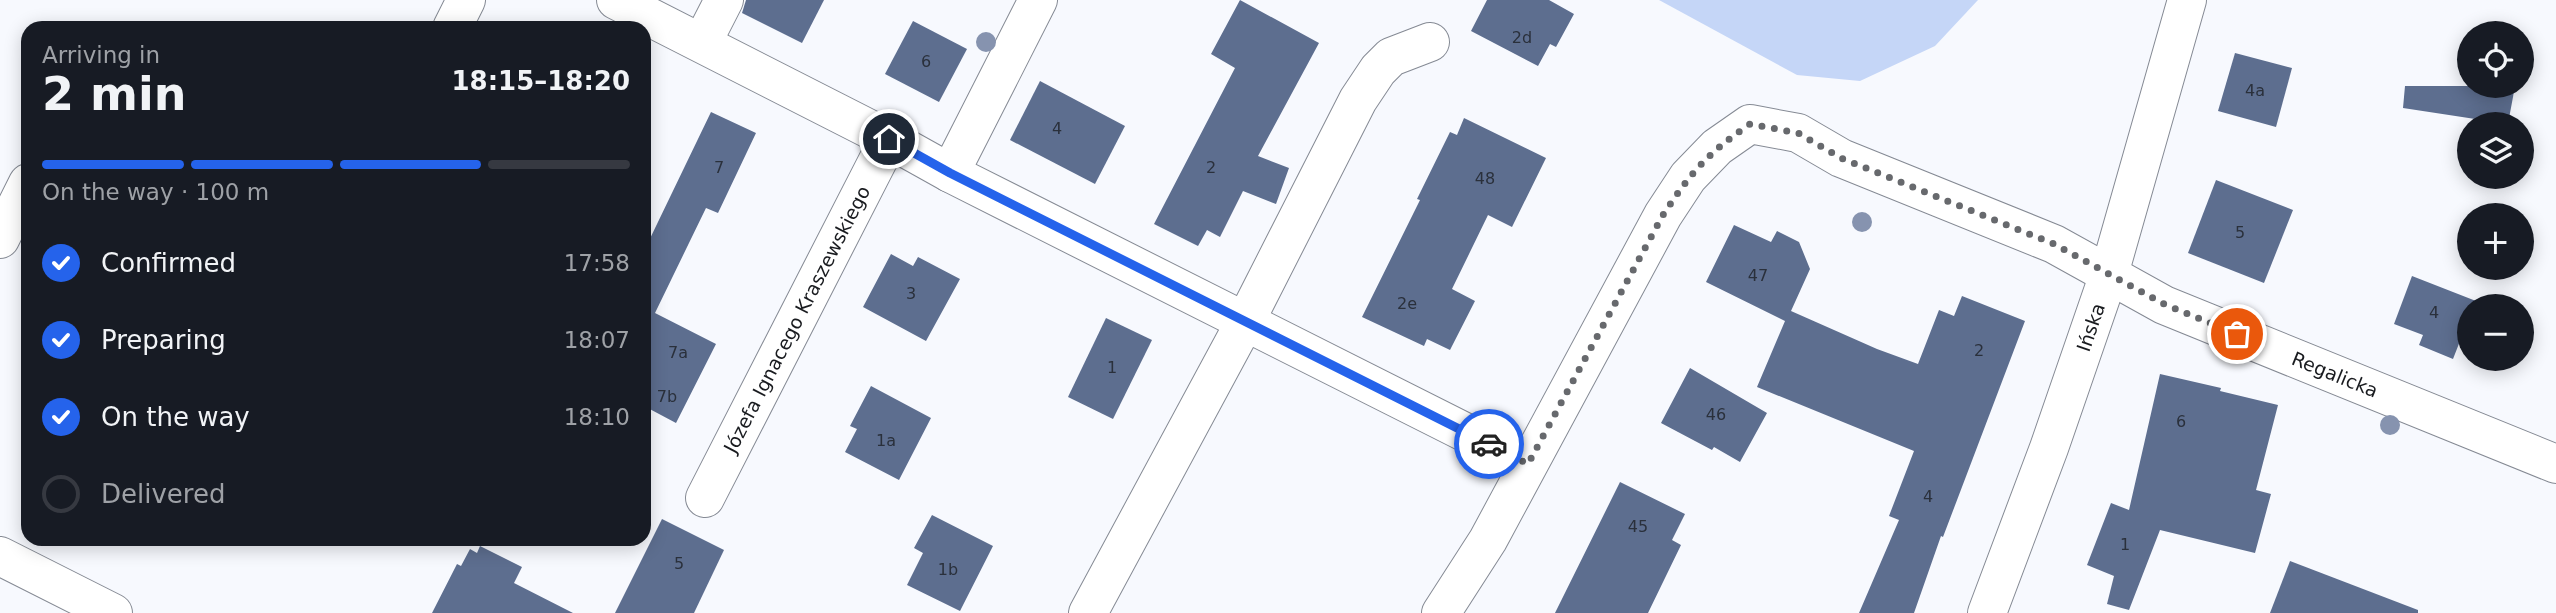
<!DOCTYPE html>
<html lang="en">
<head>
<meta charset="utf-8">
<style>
	body { margin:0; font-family:"DejaVu Sans",sans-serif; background:#20242c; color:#f1f3f6; height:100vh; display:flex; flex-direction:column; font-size:26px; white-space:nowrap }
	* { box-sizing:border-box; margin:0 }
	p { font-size:23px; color:#9ea1a6 }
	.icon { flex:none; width:38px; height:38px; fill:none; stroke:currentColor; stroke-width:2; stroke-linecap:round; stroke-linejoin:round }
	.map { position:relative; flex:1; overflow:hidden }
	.details { position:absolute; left:21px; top:21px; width:630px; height:525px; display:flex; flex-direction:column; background:#171b24; border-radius:21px; box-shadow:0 4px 18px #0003 }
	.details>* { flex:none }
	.controls { position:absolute; left:2457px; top:21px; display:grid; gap:14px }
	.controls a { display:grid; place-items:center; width:77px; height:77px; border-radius:50%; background:#171b24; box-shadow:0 4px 18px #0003; font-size:35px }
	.pin { position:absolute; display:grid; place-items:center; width:60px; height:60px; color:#fff; margin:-30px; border:4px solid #fff; border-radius:50%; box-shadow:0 2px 7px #0007 }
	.courier { position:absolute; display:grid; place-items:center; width:70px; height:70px; margin:-35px; border:5px solid #2563eb; border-radius:50%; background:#fff; color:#222; box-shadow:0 2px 9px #0007 }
	.summary em { font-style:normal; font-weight:700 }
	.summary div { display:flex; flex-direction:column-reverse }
	.summary { display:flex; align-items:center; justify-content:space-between; height:119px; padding:0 21px }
	h1 { font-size:46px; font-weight:700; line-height:52px }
	.bar { display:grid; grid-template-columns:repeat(4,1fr); gap:10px 7px; align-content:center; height:84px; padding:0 21px }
	.bar i { height:9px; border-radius:5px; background:#363941 }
	.bar .current { background:#2563eb }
	.bar p { grid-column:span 4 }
	ol { padding:0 21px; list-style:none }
	li { display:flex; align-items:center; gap:21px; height:77px }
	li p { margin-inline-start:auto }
	li .icon { padding:7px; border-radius:50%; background:#2563eb; color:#fff; stroke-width:4 }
	li:last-child { color:#9ea1a6 }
	li i { width:38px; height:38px; border:4px solid #363941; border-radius:50% }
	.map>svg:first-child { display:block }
</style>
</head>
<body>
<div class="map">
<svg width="2556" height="613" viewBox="0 0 2556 613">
	<rect width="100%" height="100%" fill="#f7f9fe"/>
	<!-- green -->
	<polygon fill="#c5d6f7" points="1659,0 1978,0 1935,46 1860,81 1797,75"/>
	<!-- building -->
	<g fill="#5d6e8f">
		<polygon points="746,0 824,0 802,43 742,13"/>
		<polygon points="1240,0 1319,43 1258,156 1289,168 1276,204 1243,191 1220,237 1207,230 1198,246 1154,224 1235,68 1211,54"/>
		<polygon points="1487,0 1549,0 1574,14 1556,47 1550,44 1538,66 1471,31"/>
		<polygon points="913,21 967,49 939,102 885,74"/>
		<polygon points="2235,53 2292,68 2276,127 2218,111"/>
		<polygon points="1040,81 1125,126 1095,184 1010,140"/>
		<polygon points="2405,86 2515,86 2508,124 2403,108"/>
		<polygon points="711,112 756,133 718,213 706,208 655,313 716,344 676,423 644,406 644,251"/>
		<polygon points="1464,118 1546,158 1512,227 1488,215 1452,289 1475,301 1450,350 1427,339 1424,346 1362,317 1420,200 1417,199 1450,132 1457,135"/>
		<polygon points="2216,180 2293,210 2264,283 2188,253"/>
		<polygon points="1734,225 1771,242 1777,231 1799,242 1810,269 1791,311 1877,349 1918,364 1939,310 1954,316 1962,296 2025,321 1943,537 1941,536 1914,613 1859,613 1899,520 1889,516 1914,451 1757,387 1785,321 1706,282"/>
		<polygon points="891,254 913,266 918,257 960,279 926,341 863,307"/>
		<polygon points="2412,276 2476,301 2474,306 2469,306 2469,318 2453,359 2419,345 2423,335 2394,324"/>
		<polygon points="1106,318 1152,340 1113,419 1068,397"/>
		<polygon points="1690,368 1767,413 1740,462 1714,447 1712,450 1661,423"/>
		<polygon points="2160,374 2221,388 2220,391 2278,405 2256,490 2271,494 2255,553 2160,530 2129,610 2107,604 2114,576 2087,565 2111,503 2129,510"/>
		<polygon points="871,386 931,418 899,480 845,452 857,429 850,426"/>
		<polygon points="1620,482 1685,514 1672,540 1681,545 1648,613 1555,613"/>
		<polygon points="932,515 993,546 960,611 907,585 923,553 914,548"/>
		<polygon points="662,519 724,550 694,613 615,613"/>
		<polygon points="480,546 522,567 514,583 573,613 432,613 457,564 461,566 470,549 477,553"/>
		<polygon points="2290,561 2418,610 2418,613 2270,613"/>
	</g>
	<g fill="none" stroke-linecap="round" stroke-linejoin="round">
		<!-- minor casing -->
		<g stroke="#858a94" stroke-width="40">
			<g id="minor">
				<polyline points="616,0 889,139 950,173 1528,464"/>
				<polyline points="452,28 466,0"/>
				<polyline points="702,43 724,0"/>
				<polyline points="950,173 1038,0"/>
				<polyline points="0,239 28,183"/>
				<path id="s1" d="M 705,498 L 889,139"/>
				<polyline points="0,556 113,613"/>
				<polyline points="1088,613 1246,320 1358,100 1378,70 1391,57 1430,42"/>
				<path id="s2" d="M 1441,613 L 1488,540 L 1663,215 L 1688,177 L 1717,147 L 1750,124 L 1798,133 L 1841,158 L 2054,244 L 2164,305 L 2556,464"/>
				<path id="s3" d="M 1987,613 L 2049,448 L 2109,274 L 2187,0"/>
			</g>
		</g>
		<!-- minor -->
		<use href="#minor" stroke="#fff" stroke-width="38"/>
	</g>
	<!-- trees -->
	<g fill="#8693af">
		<circle cx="986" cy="42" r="10"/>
		<circle cx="1862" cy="222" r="10"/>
		<circle cx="2390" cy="425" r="10"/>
	</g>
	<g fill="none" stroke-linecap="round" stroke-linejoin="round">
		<!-- done -->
		<path stroke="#67696d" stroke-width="7" stroke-dasharray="0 12.6" d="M 1489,444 L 1528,464 L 1663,215 C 1691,172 1708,153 1750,124 L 1798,133 L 1841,158 L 2054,244 L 2164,304 L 2237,334"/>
		<!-- route -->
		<polyline stroke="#2563eb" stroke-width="9" points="889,139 950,173 1489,444"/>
	</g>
	<g text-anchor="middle" stroke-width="5" stroke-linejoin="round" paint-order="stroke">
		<!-- number labels -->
		<g font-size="16" fill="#2a303b">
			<text x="1522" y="43">2d</text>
			<text x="926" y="67">6</text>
			<text x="2255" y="96">4a</text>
			<text x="1057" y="134">4</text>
			<text x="719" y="173">7</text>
			<text x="1211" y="173">2</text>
			<text x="1485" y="184">48</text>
			<text x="2240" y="238">5</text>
			<text x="1758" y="281">47</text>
			<text x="911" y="299">3</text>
			<text x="1407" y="309">2e</text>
			<text x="2434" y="318">4</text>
			<text x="1979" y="356">2</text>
			<text x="678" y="358">7a</text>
			<text x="1112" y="373">1</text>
			<text x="667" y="402">7b</text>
			<text x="1716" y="420">46</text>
			<text x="2181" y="427">6</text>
			<text x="886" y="446">1a</text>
			<text x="1928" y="502">4</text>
			<text x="1638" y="532">45</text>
			<text x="2125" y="550">1</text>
			<text x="679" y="569">5</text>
			<text x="948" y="575">1b</text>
		</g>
		<!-- street labels -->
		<g font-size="19" fill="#191b1f" stroke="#fff">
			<text dy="7" stroke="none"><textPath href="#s1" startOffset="201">Józefa Ignacego Kraszewskiego</textPath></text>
			<text dy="7" stroke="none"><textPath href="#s3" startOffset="304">Ińska</textPath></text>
			<text dy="7" stroke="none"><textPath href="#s2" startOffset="1222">Regalicka</textPath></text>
		</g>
	</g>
</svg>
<div class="controls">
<a><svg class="icon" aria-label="locate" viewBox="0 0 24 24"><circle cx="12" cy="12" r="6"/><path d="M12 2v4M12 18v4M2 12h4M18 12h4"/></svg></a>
<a><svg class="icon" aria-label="layers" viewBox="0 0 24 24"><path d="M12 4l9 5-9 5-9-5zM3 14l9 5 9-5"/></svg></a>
<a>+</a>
<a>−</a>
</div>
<div class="pin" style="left:2237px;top:334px;background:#ea580c"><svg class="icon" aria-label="bag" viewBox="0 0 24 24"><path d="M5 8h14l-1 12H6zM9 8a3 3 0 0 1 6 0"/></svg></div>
<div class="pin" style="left:889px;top:139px;background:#1f2937"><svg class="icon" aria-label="home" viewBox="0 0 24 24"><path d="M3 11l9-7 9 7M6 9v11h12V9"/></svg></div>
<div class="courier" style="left:1489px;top:444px"><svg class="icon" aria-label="car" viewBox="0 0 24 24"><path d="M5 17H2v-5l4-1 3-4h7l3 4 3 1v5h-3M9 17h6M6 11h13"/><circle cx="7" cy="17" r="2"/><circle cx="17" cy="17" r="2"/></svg></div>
<section class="details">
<div class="summary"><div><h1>2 min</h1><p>Arriving in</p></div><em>18:15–18:20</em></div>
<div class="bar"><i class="current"></i><i class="current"></i><i class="current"></i><i></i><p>On the way · 100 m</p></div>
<ol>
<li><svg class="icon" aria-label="check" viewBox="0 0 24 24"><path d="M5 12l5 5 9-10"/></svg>Confirmed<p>17:58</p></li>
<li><svg class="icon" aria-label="check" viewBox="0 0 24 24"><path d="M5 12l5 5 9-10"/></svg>Preparing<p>18:07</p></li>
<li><svg class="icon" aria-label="check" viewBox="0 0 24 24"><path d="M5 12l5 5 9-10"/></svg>On the way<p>18:10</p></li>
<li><i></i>Delivered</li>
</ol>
</section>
</div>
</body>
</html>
